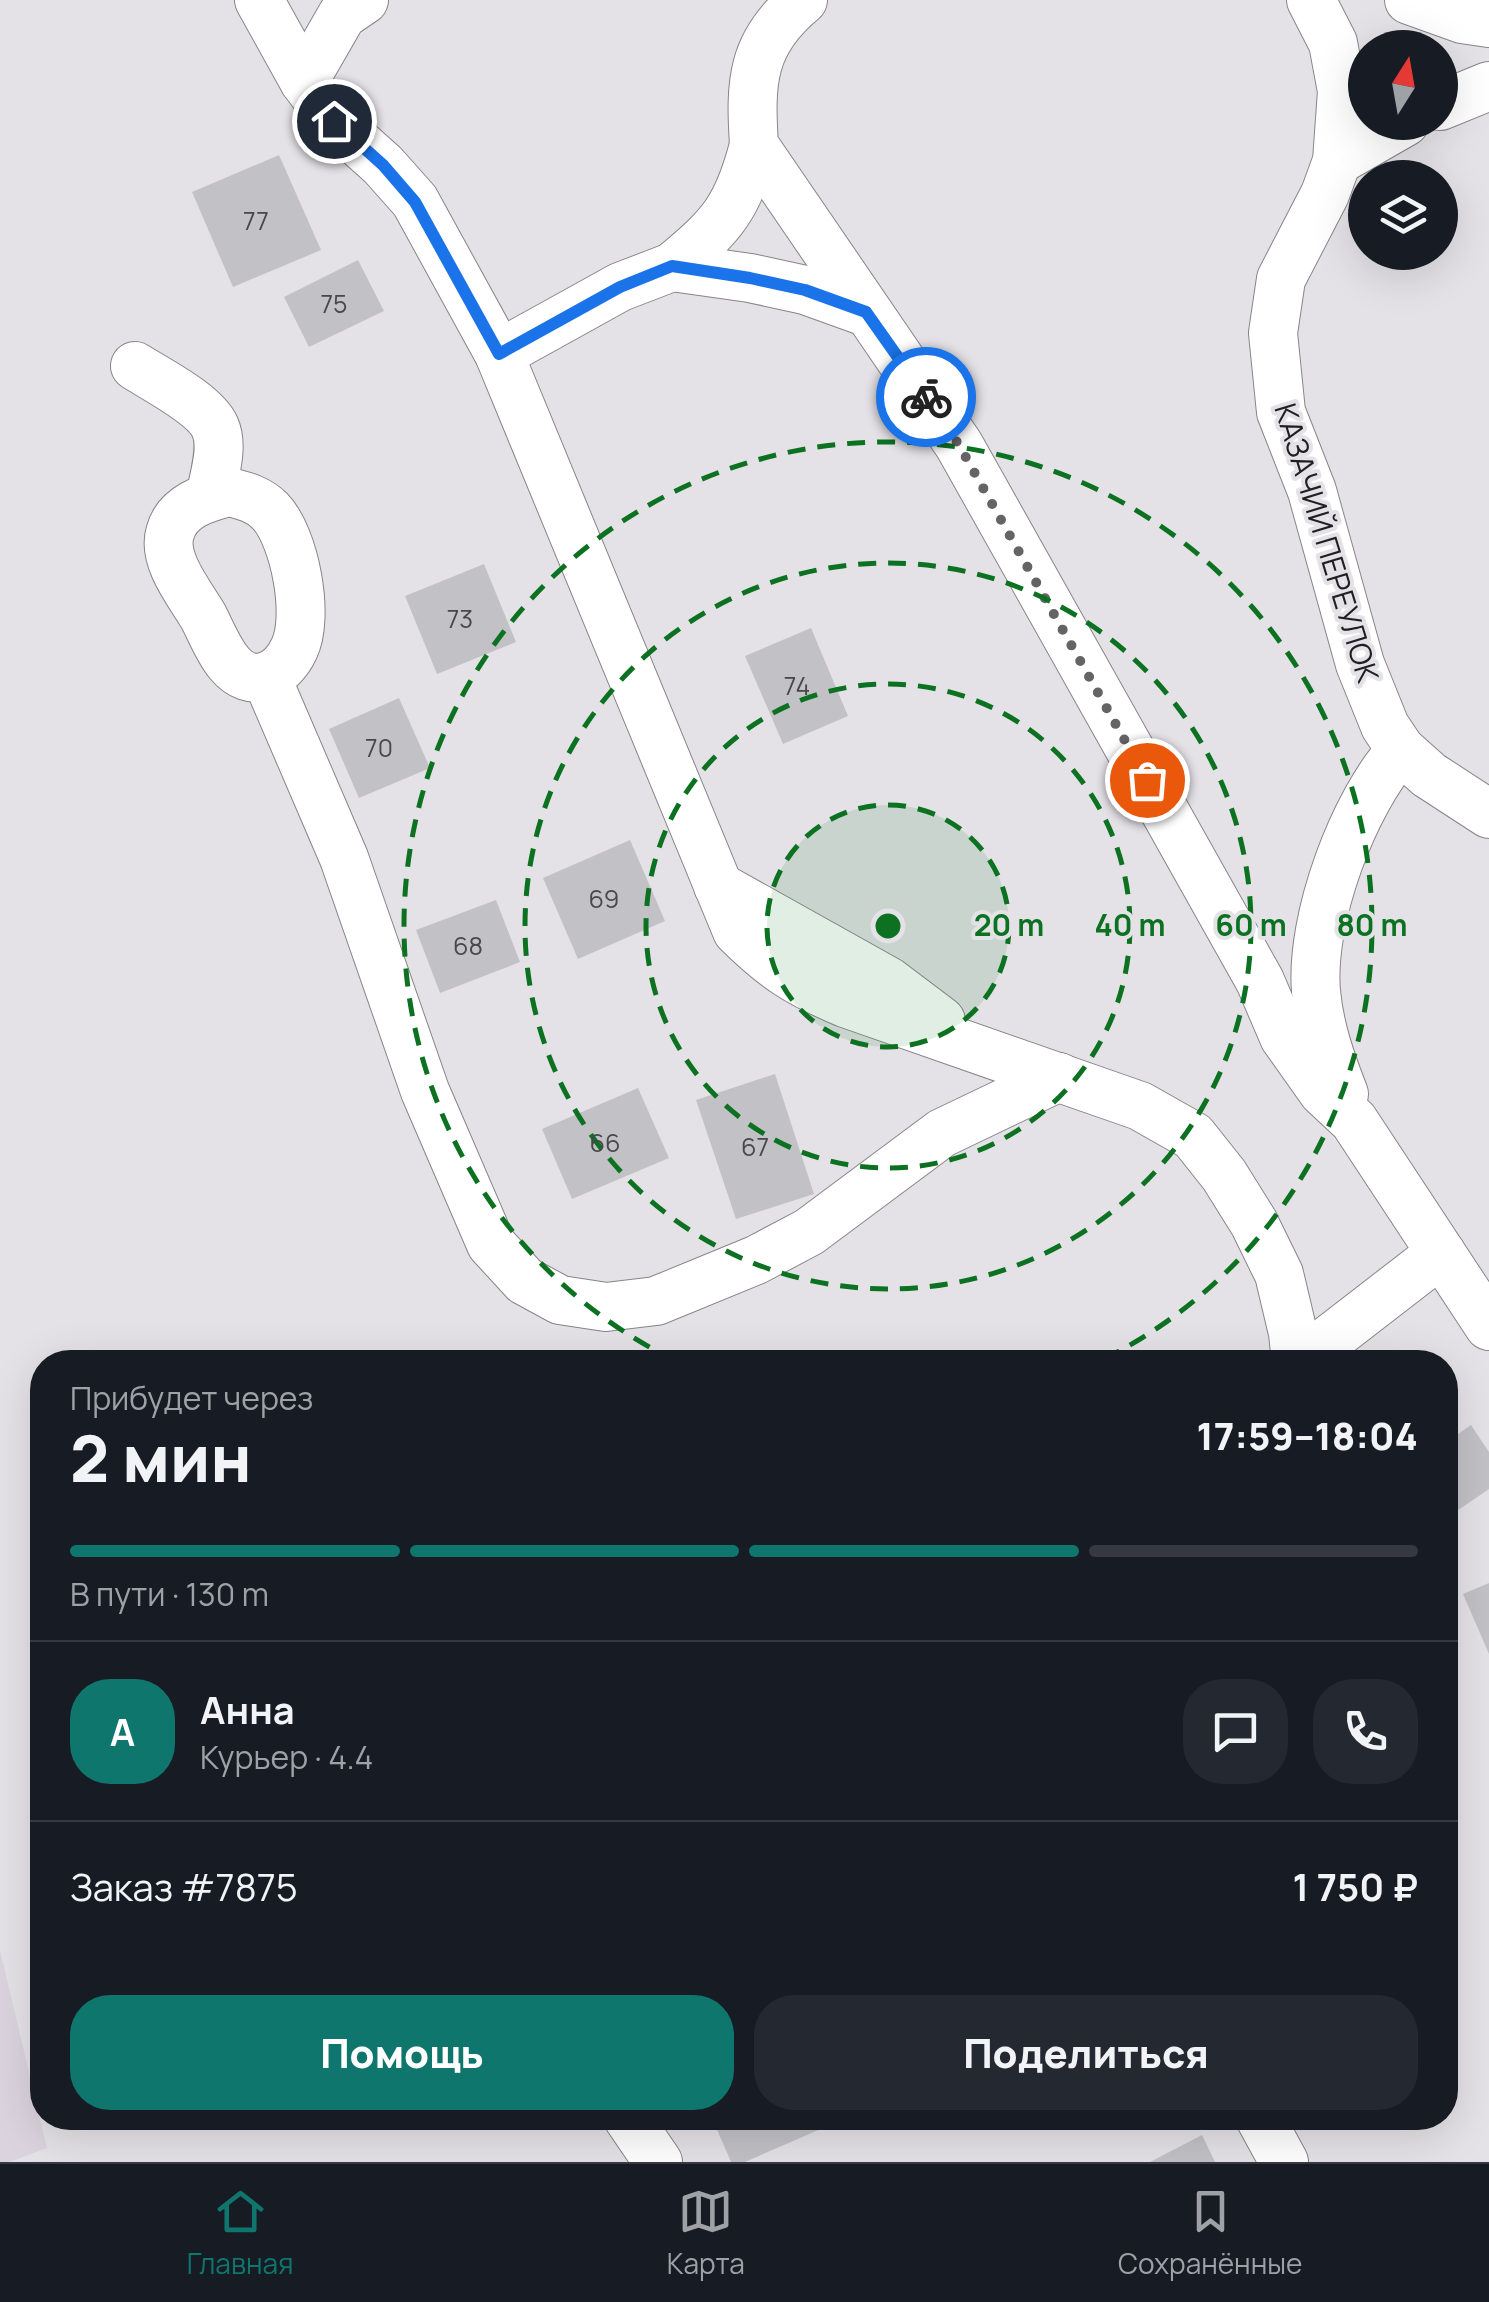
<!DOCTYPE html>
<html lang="ru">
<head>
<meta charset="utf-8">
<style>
	body { margin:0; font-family:Manrope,sans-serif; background:#242831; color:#f1f3f6; height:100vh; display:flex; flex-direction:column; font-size:38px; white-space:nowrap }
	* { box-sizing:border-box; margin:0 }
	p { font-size:32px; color:#9ea1a6 }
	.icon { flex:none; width:55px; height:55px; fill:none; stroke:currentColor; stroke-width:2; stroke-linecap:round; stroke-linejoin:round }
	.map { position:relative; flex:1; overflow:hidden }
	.drawer { position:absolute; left:30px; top:1350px; width:1428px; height:780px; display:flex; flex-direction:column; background:#171b24; border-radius:40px; box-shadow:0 10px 40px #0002 }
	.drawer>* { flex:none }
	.needle { width:65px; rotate:11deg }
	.tools { position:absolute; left:1348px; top:30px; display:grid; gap:20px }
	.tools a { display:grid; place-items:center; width:110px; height:110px; border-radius:50%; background:#171b24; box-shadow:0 10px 40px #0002; font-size:50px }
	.pin { position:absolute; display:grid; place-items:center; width:85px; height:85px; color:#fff; margin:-42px; border:5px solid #fff; border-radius:50%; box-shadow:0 2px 10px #0007 }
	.courier { position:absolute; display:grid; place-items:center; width:100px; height:100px; margin:-50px; border:8px solid #1a73e8; border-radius:50%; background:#fff; color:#222; box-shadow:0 2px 12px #0007 }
	.headline em { font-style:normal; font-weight:800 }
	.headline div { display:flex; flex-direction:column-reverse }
	.headline { display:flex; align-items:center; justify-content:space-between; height:170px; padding:0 40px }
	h1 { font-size:65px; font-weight:800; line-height:75px }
	.bar { display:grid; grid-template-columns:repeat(4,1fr); gap:15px 10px; align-content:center; height:120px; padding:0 40px }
	.bar i { height:12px; border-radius:8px; background:#363941 }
	.bar .active { background:#0f766e }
	.bar p { grid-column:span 4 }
	.line { display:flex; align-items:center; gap:25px; padding:0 40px; border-top:2px solid #363941 }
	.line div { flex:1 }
	.round { display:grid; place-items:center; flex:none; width:105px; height:105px; border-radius:40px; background:#242831 }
	.action { display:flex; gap:20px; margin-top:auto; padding:20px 40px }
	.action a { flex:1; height:115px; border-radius:40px; background:#0f766e; color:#fff; font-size:40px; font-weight:800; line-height:115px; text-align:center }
	.action a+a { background:#242831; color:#f1f3f6 }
	.dock { display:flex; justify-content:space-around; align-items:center; height:140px; border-top:2px solid #363941; background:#171b24; font-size:28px; color:#9ea1a6 }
	.dock a { display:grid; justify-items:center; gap:5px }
	.dock .active { color:#0f766e }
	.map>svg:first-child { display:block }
</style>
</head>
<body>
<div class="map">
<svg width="1489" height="2162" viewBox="0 0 1489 2162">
	<rect width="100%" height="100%" fill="#e4e2e6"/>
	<!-- built -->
	<polygon fill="#dbd4de" points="0,1950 47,2148 10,2162 0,2162"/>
	<!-- building -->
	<g fill="#c2c2c6">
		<polygon points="279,155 321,250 233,287 192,192"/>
		<polygon points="358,260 384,311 309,347 284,297"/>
		<polygon points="484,564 516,642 437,674 405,596"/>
		<polygon points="811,628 848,716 783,744 745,656"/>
		<polygon points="399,698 430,768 359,798 329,729"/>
		<polygon points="630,840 665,921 578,959 543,878"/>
		<polygon points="496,900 520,962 440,993 416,930"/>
		<polygon points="775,1074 814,1194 736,1219 696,1100"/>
		<polygon points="638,1088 669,1158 572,1199 542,1129"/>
		<polygon points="1471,1425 1489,1452 1489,1489 1445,1519 1445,1443"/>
		<polygon points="1489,1583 1489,1654 1463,1594"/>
		<polygon points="712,2118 818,2118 823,2128 745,2162 731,2162"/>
		<polygon points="1067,2118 1094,2118 1070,2126"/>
		<polygon points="1348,2118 1376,2118 1354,2129"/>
		<polygon points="1202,2135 1215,2162 1150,2162"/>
	</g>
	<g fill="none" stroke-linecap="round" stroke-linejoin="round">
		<!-- minor casing -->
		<g stroke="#878588" stroke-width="50">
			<g id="minor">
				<path d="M 259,0 L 304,81 L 334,121 L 383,165 L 415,201 L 499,354 L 737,931 C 774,968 798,983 845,1003 L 1140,1106 L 1193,1136 L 1224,1175 L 1254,1223 L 1279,1274 L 1293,1333 L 1296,1362"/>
				<path d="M 803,0 C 751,43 750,82 754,145 L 959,445 L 1260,981 L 1284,1037 L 1323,1092 L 1354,1121 L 1489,1326"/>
				<polyline points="1311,0 1333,43 1342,91 1337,161 1325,194 1281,279 1273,333 1281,412 1312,491 1360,664 1385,726 1401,750 1429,775 1489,814"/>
				<polyline points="1409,0 1462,19 1489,23"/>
				<polyline points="304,81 342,15 364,0"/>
				<polyline points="1440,106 1489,86"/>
				<polyline points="1337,161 1405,122"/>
				<path d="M 672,267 C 722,226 738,208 754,145"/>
				<polyline points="499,354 620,287 672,267 750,278 805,290 866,312"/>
				<path d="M 135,366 C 157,380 205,404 215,427 C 224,447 214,476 210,497"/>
				<path d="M 229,492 C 245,496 258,499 270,511 C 295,537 310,617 294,649 C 281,677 251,690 229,663 C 218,650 211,631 203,616 C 190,594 162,560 170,533 C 177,506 205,498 229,492 Z"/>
				<polyline points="267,679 344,858 425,1091 491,1244 525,1281 560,1300 606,1307 656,1301 756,1260 809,1232 942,1133 1059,1077"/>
				<polyline points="718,886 888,981 941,1021"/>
				<path d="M 1344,1094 C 1331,1061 1319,1027 1316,991 C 1310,919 1353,803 1401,750"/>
				<polyline points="1300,1362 1441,1253"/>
				<polyline points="628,2118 658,2162"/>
				<polyline points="1260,2118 1284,2162"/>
			</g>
		</g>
		<!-- minor -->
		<use href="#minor" stroke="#fff" stroke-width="48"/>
	</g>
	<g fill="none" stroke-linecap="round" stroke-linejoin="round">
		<!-- done -->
		<polyline stroke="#656365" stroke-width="10" stroke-dasharray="0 18" points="926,397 959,445 1147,780"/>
		<!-- route -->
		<polyline stroke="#1a73e8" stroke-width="12" points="334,121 383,165 415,202 499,354 620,287 672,266 750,278 805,290 866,312 926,397"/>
	</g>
	<!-- distance rings -->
	<circle cx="888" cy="926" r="121" fill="#0c7222" fill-opacity=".12"/>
	<g fill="none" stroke="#0c7222" stroke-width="5" stroke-dasharray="18 12">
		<circle cx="888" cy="926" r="121"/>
		<circle cx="888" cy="926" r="242"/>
		<circle cx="888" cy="926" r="363"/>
		<path d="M676 1361A484 484 0 1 1 1100 1361"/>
	</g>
	<g text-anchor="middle" stroke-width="8" stroke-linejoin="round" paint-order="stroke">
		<!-- number labels -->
		<g font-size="25" fill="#48484a">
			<text x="256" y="230">77</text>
			<text x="334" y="313">75</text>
			<text x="460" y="628">73</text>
			<text x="797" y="695">74</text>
			<text x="379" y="757">70</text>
			<text x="604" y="908">69</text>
			<text x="468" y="955">68</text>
			<text x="605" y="1152">66</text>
			<text x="755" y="1156">67</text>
		</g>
		<!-- street labels -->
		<g font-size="30" fill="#201f20" stroke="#e4e2e6">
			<text transform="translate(1326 543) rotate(73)" y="10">КАЗАЧИЙ ПЕРЕУЛОК</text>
		</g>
	</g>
	<circle cx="888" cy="926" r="15" fill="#0c7222" stroke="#e4e2e6" stroke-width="5"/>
	<g font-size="30" text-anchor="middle" font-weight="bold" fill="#0c7222" stroke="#e4e2e6" stroke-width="8" stroke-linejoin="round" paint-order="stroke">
		<text x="1009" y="936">20 m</text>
		<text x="1130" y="936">40 m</text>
		<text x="1251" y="936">60 m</text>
		<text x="1372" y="936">80 m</text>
	</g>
</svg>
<div class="tools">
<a><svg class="needle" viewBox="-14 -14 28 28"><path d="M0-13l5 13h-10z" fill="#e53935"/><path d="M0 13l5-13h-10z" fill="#9ea1a6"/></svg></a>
<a><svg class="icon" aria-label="layers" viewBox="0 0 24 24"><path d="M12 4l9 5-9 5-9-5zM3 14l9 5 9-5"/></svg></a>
</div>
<div class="pin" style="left:1147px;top:780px;background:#ea580c"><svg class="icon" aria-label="bag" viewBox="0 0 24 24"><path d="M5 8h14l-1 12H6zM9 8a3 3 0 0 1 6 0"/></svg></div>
<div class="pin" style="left:334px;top:121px;background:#1f2937"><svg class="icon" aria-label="home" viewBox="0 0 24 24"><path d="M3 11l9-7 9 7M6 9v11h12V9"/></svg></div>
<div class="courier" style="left:926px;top:397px"><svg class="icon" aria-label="bike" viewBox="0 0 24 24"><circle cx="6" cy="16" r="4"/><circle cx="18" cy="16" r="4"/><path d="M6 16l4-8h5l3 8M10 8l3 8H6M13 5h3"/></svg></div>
<section class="drawer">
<div class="headline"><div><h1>2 мин</h1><p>Прибудет через</p></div><em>17:59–18:04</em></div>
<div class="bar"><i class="active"></i><i class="active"></i><i class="active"></i><i></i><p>В пути · 130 m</p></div>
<div class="line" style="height:180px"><b class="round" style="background:#0f766e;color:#fff">А</b><div><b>Анна</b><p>Курьер · 4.4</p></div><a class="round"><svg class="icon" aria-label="chat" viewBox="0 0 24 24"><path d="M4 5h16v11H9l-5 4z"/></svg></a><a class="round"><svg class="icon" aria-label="phone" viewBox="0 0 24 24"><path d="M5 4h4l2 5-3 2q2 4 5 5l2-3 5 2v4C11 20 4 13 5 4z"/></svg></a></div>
<div class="line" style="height:130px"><div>Заказ #7875</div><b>1 750 ₽</b></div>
<div class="action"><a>Помощь</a><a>Поделиться</a></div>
</section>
</div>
<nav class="dock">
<a class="active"><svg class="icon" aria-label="home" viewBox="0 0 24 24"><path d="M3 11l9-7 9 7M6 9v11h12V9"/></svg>Главная</a>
<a><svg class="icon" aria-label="map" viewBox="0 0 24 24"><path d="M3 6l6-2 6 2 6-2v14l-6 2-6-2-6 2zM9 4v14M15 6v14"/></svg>Карта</a>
<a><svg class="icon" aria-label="saved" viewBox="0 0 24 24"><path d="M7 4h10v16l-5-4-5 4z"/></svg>Сохранённые</a>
</nav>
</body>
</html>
